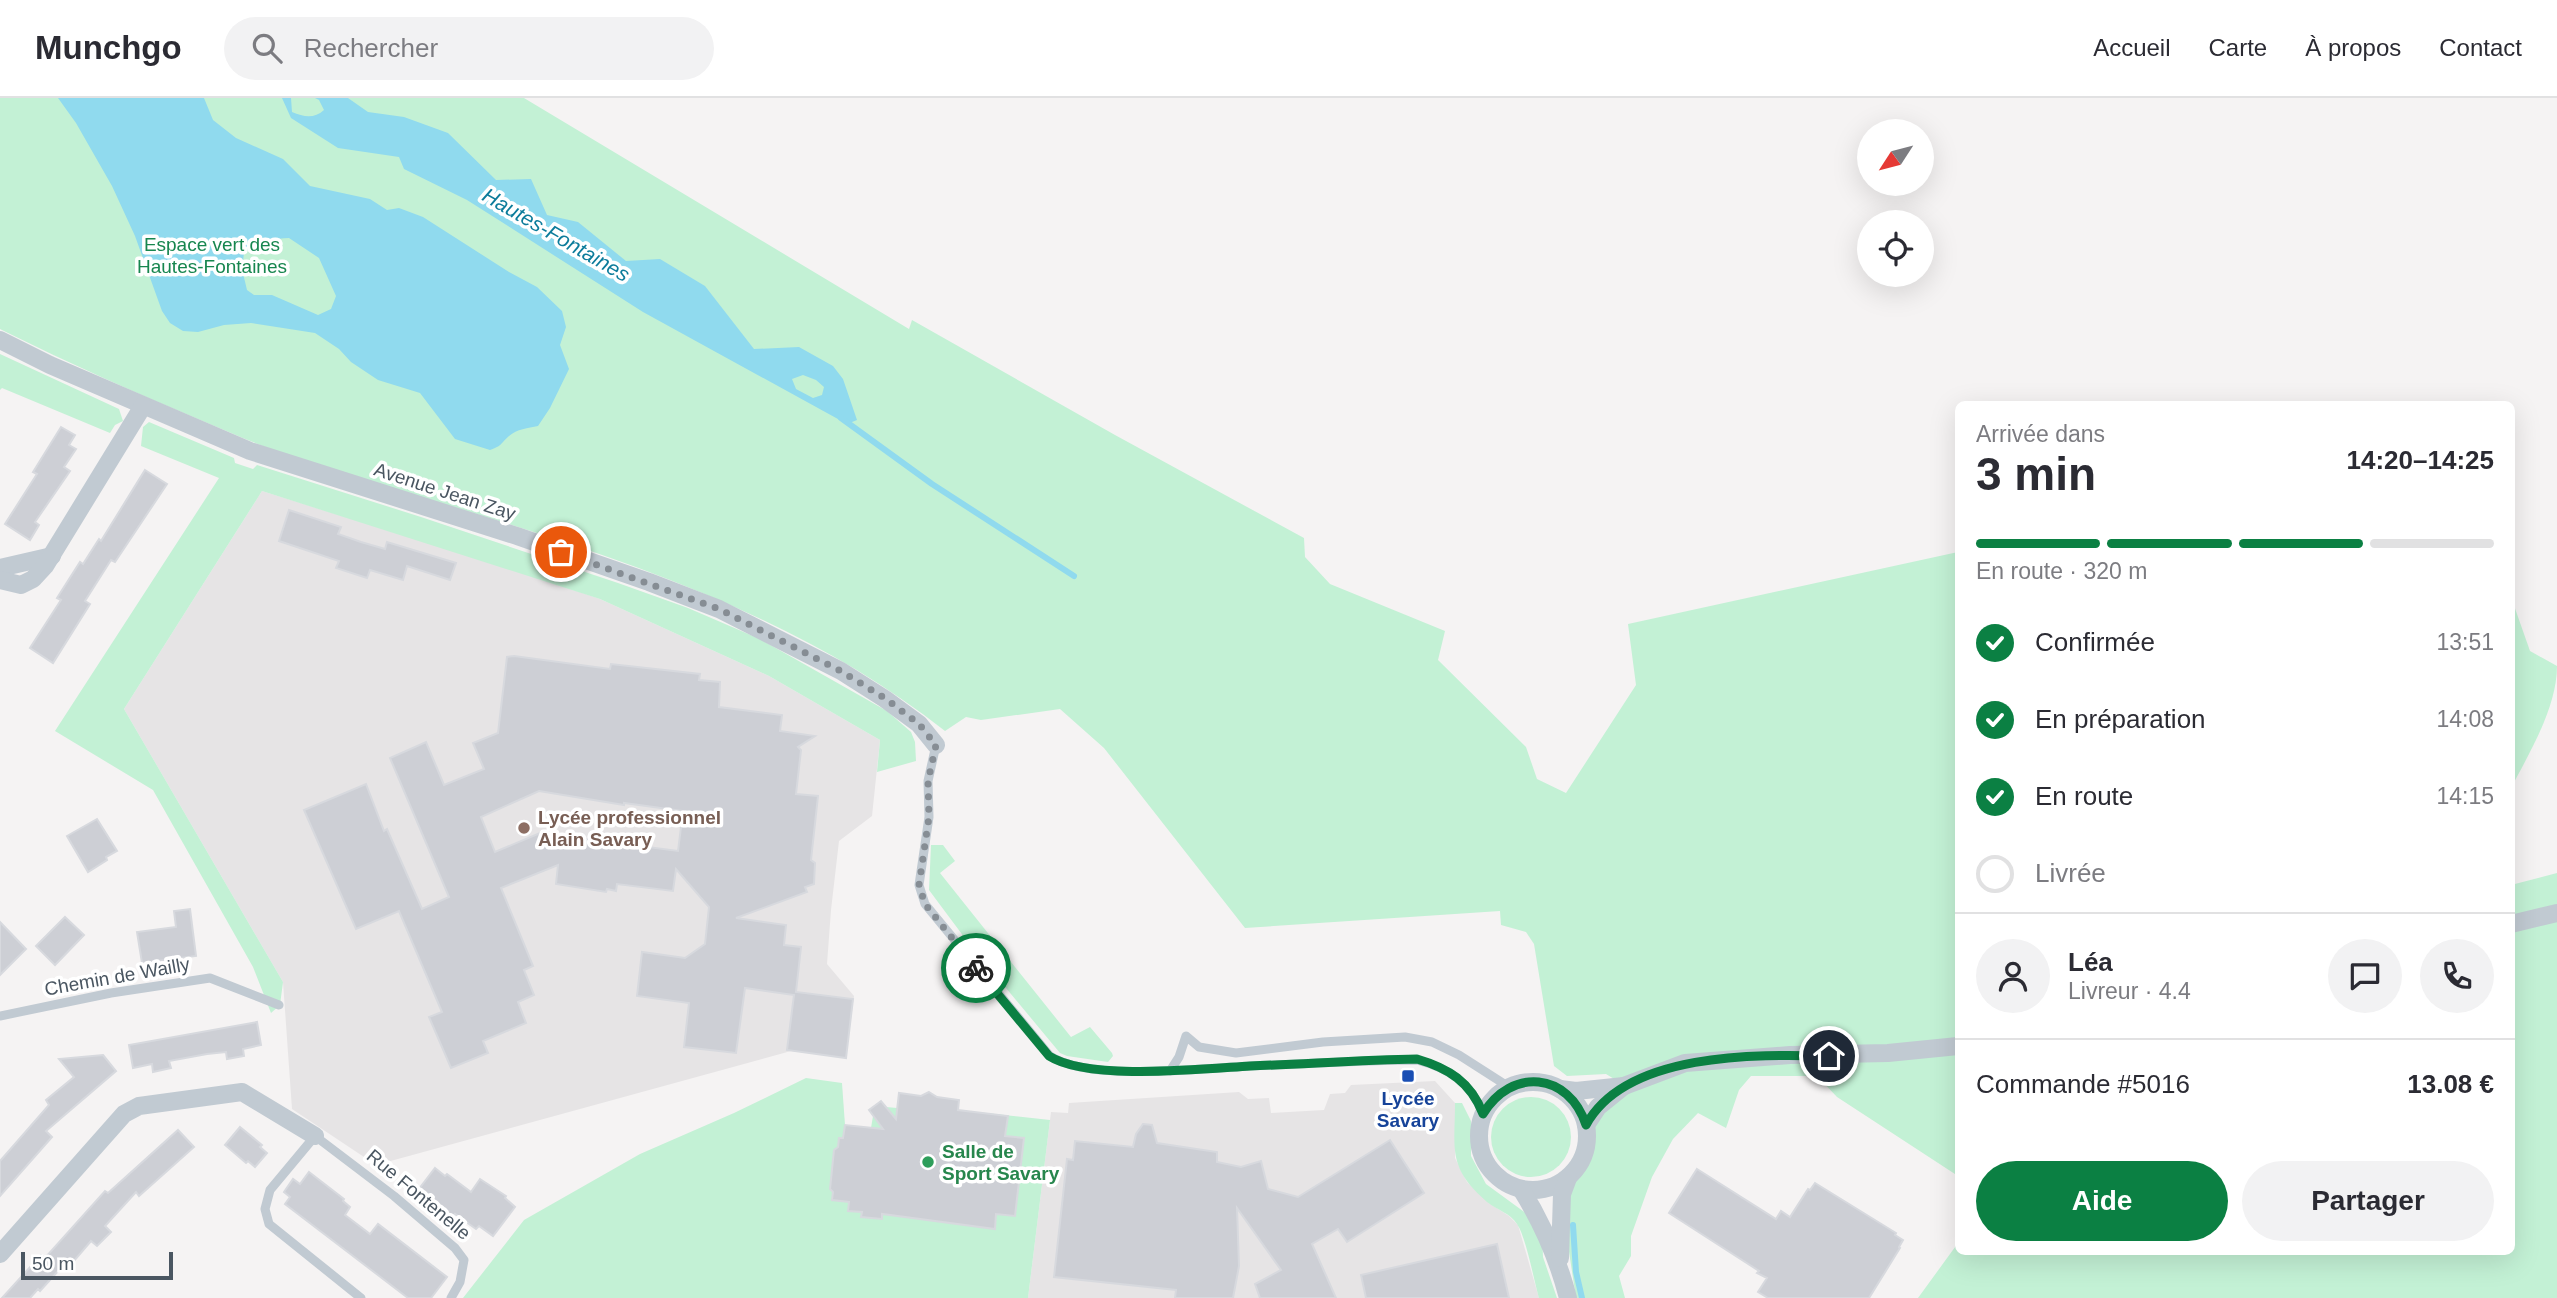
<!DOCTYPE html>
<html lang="fr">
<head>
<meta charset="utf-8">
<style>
	body { margin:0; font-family:Helvetica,sans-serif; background:#f2f2f3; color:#2b2b33; height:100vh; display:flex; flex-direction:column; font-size:26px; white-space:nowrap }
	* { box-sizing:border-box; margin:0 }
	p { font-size:23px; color:#7c7c81 }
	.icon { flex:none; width:38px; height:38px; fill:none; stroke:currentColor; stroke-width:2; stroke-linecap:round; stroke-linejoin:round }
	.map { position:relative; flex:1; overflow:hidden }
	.drawer { position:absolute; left:1955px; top:303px; width:560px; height:854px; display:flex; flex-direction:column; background:#fff; border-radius:10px; box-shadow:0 7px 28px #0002 }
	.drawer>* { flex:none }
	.needle { width:46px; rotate:234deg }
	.controls { position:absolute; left:1857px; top:21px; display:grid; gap:14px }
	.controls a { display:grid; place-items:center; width:77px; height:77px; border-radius:50%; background:#fff; box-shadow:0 7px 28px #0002; font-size:35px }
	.scale { position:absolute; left:21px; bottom:18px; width:152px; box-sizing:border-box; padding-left:7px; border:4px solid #4a5661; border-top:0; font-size:19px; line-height:24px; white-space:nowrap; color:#4a5661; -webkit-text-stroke:5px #fff; paint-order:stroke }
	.pin { position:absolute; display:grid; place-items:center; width:60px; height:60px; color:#fff; margin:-30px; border:4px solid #fff; border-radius:50%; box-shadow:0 2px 7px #0007 }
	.courier { position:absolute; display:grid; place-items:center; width:70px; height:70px; margin:-35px; border:5px solid #0b8043; border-radius:50%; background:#fff; color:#222; box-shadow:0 2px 9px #0007 }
	.head em { font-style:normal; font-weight:700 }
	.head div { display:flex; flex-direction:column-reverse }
	.head { display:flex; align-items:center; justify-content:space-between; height:119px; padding:0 21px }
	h1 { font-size:46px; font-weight:700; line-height:52px }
	.bar { display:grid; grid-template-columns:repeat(4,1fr); gap:10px 7px; align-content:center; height:84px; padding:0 21px }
	.bar i { height:9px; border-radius:5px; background:#e1e1e2 }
	.bar .selected { background:#0b8043 }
	.bar p { grid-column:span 4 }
	.line { display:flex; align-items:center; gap:18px; padding:0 21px; border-top:2px solid #e1e1e2 }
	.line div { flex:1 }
	.round { display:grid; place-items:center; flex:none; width:74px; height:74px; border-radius:37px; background:#f2f2f3 }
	ol { padding:0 21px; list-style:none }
	li { display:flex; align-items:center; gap:21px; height:77px }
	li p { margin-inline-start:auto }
	li .icon { padding:7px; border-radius:50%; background:#0b8043; color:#fff; stroke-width:4 }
	li:last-child { color:#7c7c81 }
	li i { width:38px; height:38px; border:4px solid #e1e1e2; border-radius:50% }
	.action { display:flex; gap:14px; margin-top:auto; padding:14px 21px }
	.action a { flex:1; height:80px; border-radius:42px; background:#0b8043; color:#fff; font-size:28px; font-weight:700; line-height:80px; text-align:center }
	.action a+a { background:#f2f2f3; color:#2b2b33 }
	header { display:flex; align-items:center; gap:42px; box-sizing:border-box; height:98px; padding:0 35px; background:#fff; border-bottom:2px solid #e1e1e2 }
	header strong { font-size:33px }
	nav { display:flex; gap:38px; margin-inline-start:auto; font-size:24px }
	.search { width:490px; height:63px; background:#f2f2f3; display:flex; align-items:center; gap:18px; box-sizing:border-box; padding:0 24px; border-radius:38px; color:#7c7c81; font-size:26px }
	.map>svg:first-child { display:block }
</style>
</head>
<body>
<header>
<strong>Munchgo</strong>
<div class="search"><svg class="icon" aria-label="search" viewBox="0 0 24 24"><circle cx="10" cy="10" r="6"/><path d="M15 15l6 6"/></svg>Rechercher</div>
<nav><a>Accueil</a><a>Carte</a><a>À propos</a><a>Contact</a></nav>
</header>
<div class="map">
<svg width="2557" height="1200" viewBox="0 0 2557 1200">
	<rect width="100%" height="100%" fill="#f5f3f3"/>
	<!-- education -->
	<g fill="#e6e4e5">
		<polygon points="262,393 525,475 600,501 769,578 880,642 872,718 839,743 831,812 827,866 854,898 846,960 791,953 376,1067 292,1011 283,884 124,611"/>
		<polygon points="1435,983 1455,1005 1455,1060 1467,1084 1489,1105 1509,1118 1518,1127 1539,1200 1028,1200 1051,1014 1068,1015 1069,1005 1239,994 1248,1001 1269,1000 1271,1015 1324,1012 1330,996 1345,995 1351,987"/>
	</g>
	<!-- green -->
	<g fill="#c3f1d5">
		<path d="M 0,0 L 524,0 L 909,231 L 912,222 L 1115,337 L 1304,440 L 1305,459 L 1330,486 L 1445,533 L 1438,562 L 1526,649 L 1537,681 L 1566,695 L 1636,587 L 1628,526 L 1958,454 L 1958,1078 L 1837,999 L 1817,978 L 1751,978 L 1739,992 L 1726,1030 L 1698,1015 L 1673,1041 L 1652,1079 L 1631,1138 L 1631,1158 L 1619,1178 L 1625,1200 L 1576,1200 L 1568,1147 L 1568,1080 L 1582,1062 L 1585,1053 L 1586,1027 L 1624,987 L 1606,976 L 1567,978 L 1554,968 L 1534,846 L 1526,834 L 1501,827 L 1500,813 L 1245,830 L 1104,650 L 1060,611 L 981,622 L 966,619 L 945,633 C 756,484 515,432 291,358 C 260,348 229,334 198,321 C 133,294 69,265 6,234 L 0,231 Z"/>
		<polygon points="0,256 119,311 123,323 115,327 110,335 2,290 0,292"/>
		<polygon points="149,324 234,360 235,365 253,371 257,367 421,419 618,485 688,510 760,541 887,613 911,634 915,644 916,663 877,674 880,642 769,578 600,501 262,393 124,611 283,884 280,907 271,915 253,869 153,692 55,633 219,380 141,348 143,329"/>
		<path d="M 2511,499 L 2530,553 L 2557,568 C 2557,609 2530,654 2511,690 Z"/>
		<polygon points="931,747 943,747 955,763 940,775 1071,939 1090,929 1112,955 1113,958 1108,964 1067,958 1060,955 967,843 929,792"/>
		<polygon points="2557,775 2557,1200 1918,1200 1958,1145 1958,1153 2511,1153 2511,787"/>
		<polygon points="806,980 842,985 845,1027 871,1030 873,1018 869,1012 881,1003 886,1009 897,1010 899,995 922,998 929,994 958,1012 1050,1022 1028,1200 463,1200 524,1122 640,1056 734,1015"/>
		<circle cx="1531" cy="1039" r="40"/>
		<path d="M 1455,1005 L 1462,1005 L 1471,1023 L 1471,1058 L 1486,1086 L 1527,1116 L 1542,1135 L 1543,1159 L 1557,1200 L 1539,1200 C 1534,1183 1526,1139 1517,1126 C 1510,1115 1497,1112 1487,1104 C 1447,1069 1455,1052 1455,1005 Z"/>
	</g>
	<!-- water -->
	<g fill="#90daee" fill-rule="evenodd">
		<path d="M 58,0 L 204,0 L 213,22 L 236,40 L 283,61 L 310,88 L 370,101 L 387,112 L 399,110 L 423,119 L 509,174 L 537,189 L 562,213 L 566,229 L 560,247 L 569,271 L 550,310 L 538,328 C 528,330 517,331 509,338 C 501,345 502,348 490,352 L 455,341 L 420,295 L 378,282 L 351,264 L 339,251 L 315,235 L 251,225 L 224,227 L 198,234 L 183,233 L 170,225 L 162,213 L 135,138 L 112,88 L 76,25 ZM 289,140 L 319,160 L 336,198 L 331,211 L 318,217 L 272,197 L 254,197 L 247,192 L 242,171 L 244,155 C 259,144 271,141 289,140 Z"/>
		<path d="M 282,0 L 291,0 L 292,14 C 304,19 314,21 324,12 L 319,2 L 315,0 L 348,0 L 368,14 L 404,19 L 448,35 L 496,82 L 531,81 L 547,117 L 578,124 L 626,163 L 660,161 L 705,188 L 754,251 L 799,249 L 833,268 L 843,281 L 857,322 L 847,326 L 643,214 L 467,102 L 404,71 L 399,59 L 338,50 L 291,20 ZM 803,277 L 816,282 L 824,289 L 822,297 L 813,300 L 796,291 L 792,281 Z"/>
	</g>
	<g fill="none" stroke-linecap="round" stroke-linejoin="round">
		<!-- stream -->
		<g stroke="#90daee" stroke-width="6">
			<polyline points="841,320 932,386 1074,478"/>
			<polyline points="1573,1127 1576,1174 1582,1200"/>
		</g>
	</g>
	<!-- building -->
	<g fill="#cdcfd5" stroke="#d7d9de" stroke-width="2" fill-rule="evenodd">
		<polygon points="61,329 75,337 69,347 76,351 64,369 70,373 35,424 39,427 30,442 5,426 37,376 33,374"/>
		<polygon points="145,372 167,386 115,464 111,462 85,503 90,506 53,565 30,550 61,502 57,500 80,464 83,466 99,441 101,443"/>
		<polygon points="289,412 341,429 338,436 361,444 385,451 387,444 456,465 450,482 407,468 403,482 370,472 367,480 336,470 339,463 279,443"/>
		<path d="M 514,558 L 610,571 L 611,566 L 700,576 L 699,582 L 720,584 L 719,609 L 782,617 L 780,633 L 815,638 L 798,649 L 801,652 L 796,696 L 818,698 L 811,762 L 815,765 L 814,786 L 805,789 L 807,794 L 736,820 L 786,827 L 784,847 L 801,849 L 796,894 L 853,901 L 846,960 L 787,952 L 794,897 L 745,890 L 736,955 L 684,949 L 689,905 L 637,898 L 642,854 L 685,860 L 705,846 L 709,809 L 676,771 L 673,793 L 617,786 L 616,793 L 607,791 L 606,794 L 556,786 L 558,767 L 501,790 L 533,868 L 524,872 L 534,897 L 518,904 L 526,925 L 483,943 L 488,955 L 451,970 L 429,919 L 442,914 L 399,813 L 356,831 L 304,712 L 366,686 L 384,733 L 387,731 L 422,811 L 449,799 L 390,660 L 426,644 L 444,687 L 484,671 L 473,645 L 498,635 L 507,559 ZM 539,693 L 624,707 L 624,705 L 683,713 L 678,753 L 540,735 L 495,754 L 481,719 Z"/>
		<polygon points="97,721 117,753 106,759 107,762 88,774 67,738"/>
		<polygon points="190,811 196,858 142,865 137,834 176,829 174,813"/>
		<polygon points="65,819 84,837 55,867 36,848"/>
		<polygon points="0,824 26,851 0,877"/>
		<polygon points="257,924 261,947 243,951 244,958 227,961 226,954 207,956 169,963 171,970 153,974 152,966 133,970 129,947"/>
		<polygon points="103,957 116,973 46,1033 52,1039 0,1098 0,1063 49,1007 46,1002 74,979 59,961"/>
		<polygon points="929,994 937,999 959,1002 958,1012 1008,1018 1005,1038 1024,1040 1015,1118 996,1116 995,1131 882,1116 882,1121 861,1119 862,1114 848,1113 849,1104 832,1102 833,1094 830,1091 834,1052 838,1049 839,1040 843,1040 845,1027 883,1031 869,1012 881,1003 896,1021 899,995 921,998"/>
		<polygon points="1143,1026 1152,1027 1157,1045 1217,1054 1217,1064 1241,1069 1261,1063 1268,1091 1298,1099 1390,1042 1424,1095 1347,1144 1338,1131 1312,1146 1336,1200 1260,1200 1255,1186 1281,1172 1237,1110 1239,1168 1233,1200 1175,1200 1176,1192 1054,1179 1067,1061 1073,1062 1075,1043 1133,1049 1136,1036"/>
		<polygon points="240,1029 262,1047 260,1049 267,1055 255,1069 248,1063 246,1065 225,1047"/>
		<polygon points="178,1032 194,1049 139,1098 136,1094 105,1128 111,1134 97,1148 91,1143 74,1163 70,1160 40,1193 38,1191 30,1200 2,1200 41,1157 45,1160 105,1093 108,1095"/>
		<polygon points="435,1070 445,1078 447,1076 471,1094 480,1081 506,1098 505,1100 515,1109 493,1138 479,1128 476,1131 455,1116 447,1127 412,1100"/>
		<polygon points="1697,1071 1776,1121 1781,1113 1790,1119 1808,1091 1810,1092 1815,1085 1896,1135 1895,1137 1903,1142 1899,1149 1900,1150 1869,1200 1768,1200 1758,1194 1767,1180 1757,1175 1759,1173 1669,1115"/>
		<polygon points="309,1074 344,1101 343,1103 350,1109 345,1117 370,1136 378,1126 447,1179 431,1200 408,1200 285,1106 290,1099 284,1094 293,1081 300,1086"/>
		<polygon points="1497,1146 1509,1200 1366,1200 1361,1177"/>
	</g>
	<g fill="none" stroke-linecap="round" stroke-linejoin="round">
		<!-- lane -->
		<g stroke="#c1cad2" stroke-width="9">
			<path d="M 936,647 L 928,683 L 929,719 L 919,787 L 925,806 L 1050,958 C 1089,984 1202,970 1250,968 C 1306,966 1361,962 1417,962 C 1448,970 1471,984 1483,1016"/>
			<polyline points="0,918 111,895 210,880 279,907"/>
			<polyline points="1170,973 1179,959 1186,938 1199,949 1236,955 1323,944 1405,939 1432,944 1459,957 1509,989"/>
			<polyline points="361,1200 269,1126 265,1111 270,1092 315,1038 394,1098 455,1150 464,1162 460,1184 451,1200"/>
		</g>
		<!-- street -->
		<g stroke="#c1cad2" stroke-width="18">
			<polyline points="0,242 50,267 250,353 517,438 649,484 719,511 841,573 885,601 919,626 936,647"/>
			<polyline points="0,470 52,458"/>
			<polyline points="0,482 21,487 33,481 45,468 143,308"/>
			<polyline points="2511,826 2557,815"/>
			<circle cx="1533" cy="1038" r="54"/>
			<polyline points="1560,991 1576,993 1624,988 1685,965 1790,957 1888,955 1958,948"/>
			<polyline points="1586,1027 1598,1009 1624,988"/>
			<path d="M 1521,1091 C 1543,1126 1558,1161 1568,1200"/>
			<polyline points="0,1156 124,1016 139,1008 242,994 315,1038"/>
			<polyline points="1560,1160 1562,1096 1568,1080"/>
		</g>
	</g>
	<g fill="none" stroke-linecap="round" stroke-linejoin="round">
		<!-- done -->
		<polyline stroke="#868d94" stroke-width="7" stroke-dasharray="0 12.6" points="561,454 719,511 841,573 886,601 919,626 936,647 928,683 929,719 919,787 925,806 976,870"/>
		<!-- route -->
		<path stroke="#0b8043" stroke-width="9" d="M 976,870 L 1049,958 C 1088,983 1202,971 1250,968 C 1306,966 1361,962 1417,961 C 1448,970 1471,984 1483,1016 C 1511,969 1569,974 1586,1027 C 1626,954 1756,956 1829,958"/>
	</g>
	<!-- markers -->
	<circle fill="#8d6e63" stroke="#fff" stroke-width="2.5" cx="524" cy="730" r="7"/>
	<rect fill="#1a4fb4" stroke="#fff" stroke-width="2.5" x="1401" y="971" width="14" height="14" rx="3.5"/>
	<circle fill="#2e9e5b" stroke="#fff" stroke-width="2.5" cx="928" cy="1064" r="7"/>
	<g text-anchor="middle" stroke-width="7" stroke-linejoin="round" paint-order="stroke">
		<!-- park labels -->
		<g font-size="19" fill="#17864f" stroke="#fff">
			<text x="212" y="153">Espace vert des<tspan x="212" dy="22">Hautes-Fontaines</tspan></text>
		</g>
		<!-- street labels -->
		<g font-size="19" fill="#4a5661" stroke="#fff">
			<text transform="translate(445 393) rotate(18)" y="7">Avenue Jean Zay</text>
			<text transform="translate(117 878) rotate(-10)" y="7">Chemin de Wailly</text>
			<text transform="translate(419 1096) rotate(40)" y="7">Rue Fontenelle</text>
		</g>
		<!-- education labels -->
		<g font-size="19" font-weight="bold" fill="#785e54" stroke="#fff" text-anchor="start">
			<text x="538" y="726">Lycée professionnel<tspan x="538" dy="22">Alain Savary</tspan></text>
		</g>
		<!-- transit labels -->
		<g font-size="19" font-weight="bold" fill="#164399" stroke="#fff">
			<text x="1408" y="1007">Lycée<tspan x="1408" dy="22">Savary</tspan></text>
		</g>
		<!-- leisure labels -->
		<g font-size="19" font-weight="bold" fill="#27864d" stroke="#fff" text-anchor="start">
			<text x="942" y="1060">Salle de<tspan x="942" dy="22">Sport Savary</tspan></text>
		</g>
		<!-- water labels -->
		<g font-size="21" font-style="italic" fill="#0c7c9b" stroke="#fff">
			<text transform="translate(556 137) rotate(30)" y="7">Hautes-Fontaines</text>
		</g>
	</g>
</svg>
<div class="controls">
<a><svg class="needle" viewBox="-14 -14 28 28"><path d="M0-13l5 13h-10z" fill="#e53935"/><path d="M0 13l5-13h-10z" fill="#7c7c81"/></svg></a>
<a><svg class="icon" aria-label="locate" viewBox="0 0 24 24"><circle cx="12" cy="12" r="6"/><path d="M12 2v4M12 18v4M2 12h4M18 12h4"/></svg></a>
</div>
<div class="scale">50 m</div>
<div class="pin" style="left:561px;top:454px;background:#ea580c"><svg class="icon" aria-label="bag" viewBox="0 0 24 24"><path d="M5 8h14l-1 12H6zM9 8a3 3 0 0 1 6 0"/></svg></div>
<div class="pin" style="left:1829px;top:958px;background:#1f2937"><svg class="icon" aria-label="home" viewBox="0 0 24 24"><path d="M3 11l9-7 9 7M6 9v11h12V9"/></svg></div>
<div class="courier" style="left:976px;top:870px"><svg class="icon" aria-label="bike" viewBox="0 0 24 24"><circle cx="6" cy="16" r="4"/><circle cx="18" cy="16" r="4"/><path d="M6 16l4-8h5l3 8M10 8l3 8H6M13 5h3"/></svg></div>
<section class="drawer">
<div class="head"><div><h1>3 min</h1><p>Arrivée dans</p></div><em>14:20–14:25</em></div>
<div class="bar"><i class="selected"></i><i class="selected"></i><i class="selected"></i><i></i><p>En route · 320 m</p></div>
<ol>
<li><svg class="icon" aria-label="check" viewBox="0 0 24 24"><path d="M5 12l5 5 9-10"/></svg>Confirmée<p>13:51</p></li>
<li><svg class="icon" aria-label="check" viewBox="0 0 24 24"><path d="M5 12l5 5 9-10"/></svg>En préparation<p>14:08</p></li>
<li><svg class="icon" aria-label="check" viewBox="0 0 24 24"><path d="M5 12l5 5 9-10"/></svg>En route<p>14:15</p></li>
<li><i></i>Livrée</li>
</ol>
<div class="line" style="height:126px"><a class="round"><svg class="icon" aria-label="person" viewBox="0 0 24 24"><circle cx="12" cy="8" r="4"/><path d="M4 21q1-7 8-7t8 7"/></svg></a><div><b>Léa</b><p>Livreur · 4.4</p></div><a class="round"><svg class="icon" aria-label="chat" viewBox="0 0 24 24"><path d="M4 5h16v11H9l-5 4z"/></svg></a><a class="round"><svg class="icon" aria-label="phone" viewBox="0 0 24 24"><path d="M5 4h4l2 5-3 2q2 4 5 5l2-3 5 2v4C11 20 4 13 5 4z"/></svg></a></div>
<div class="line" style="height:91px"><div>Commande #5016</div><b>13.08 €</b></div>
<div class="action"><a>Aide</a><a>Partager</a></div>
</section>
</div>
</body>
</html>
